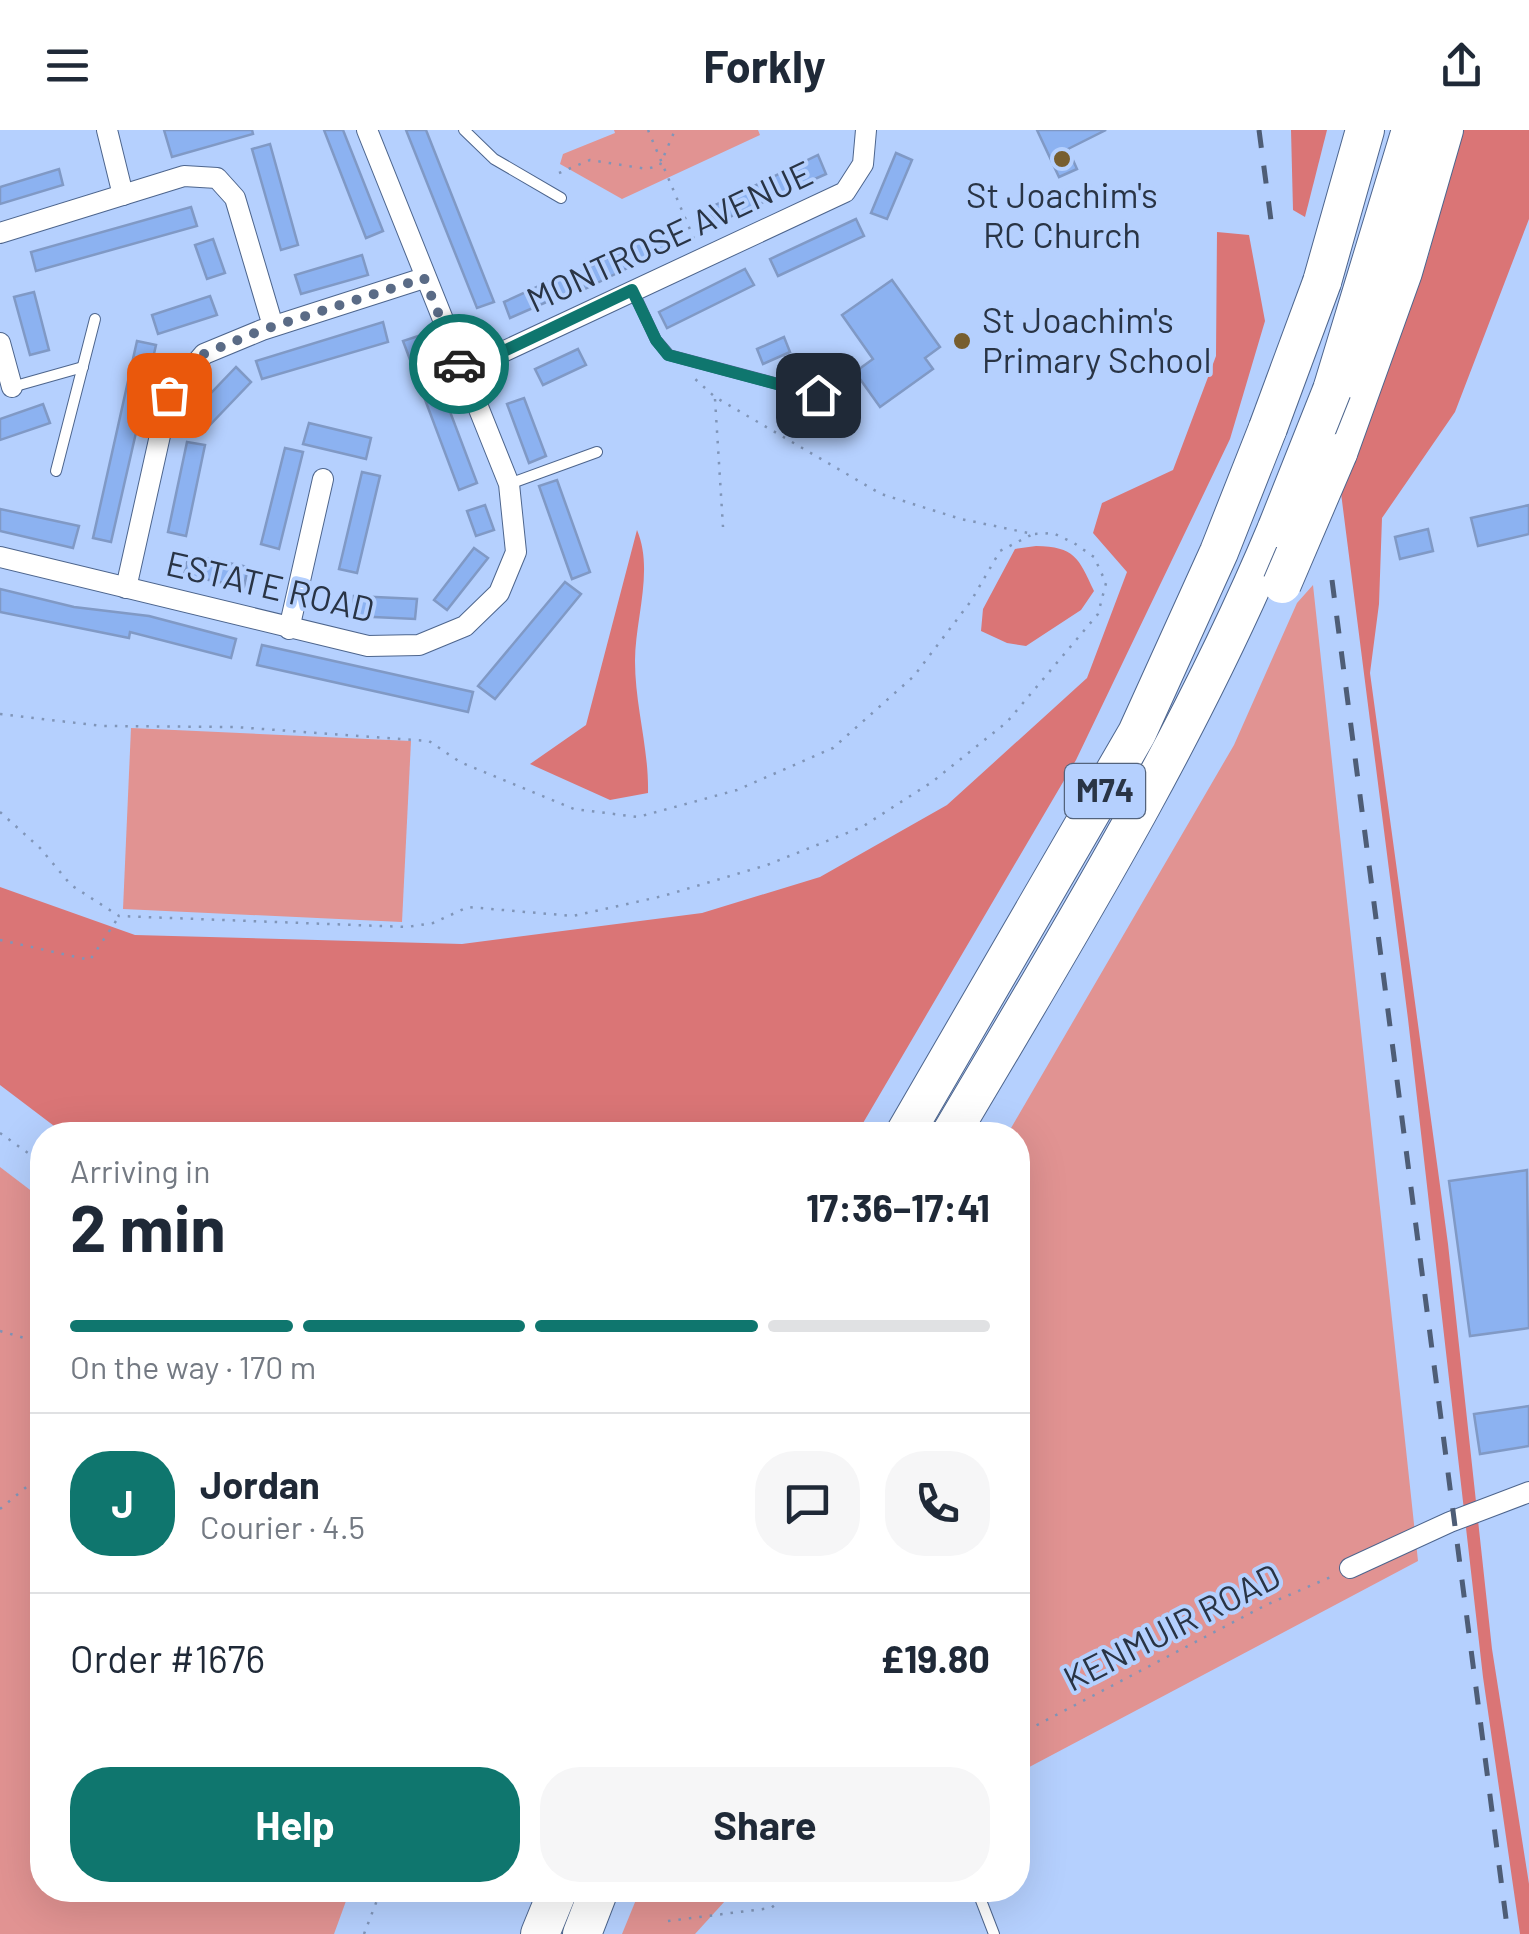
<!DOCTYPE html>
<html lang="en">
<head>
<meta charset="utf-8">
<style>
	body { margin:0; font-family:Barlow,sans-serif; background:#f6f6f7; color:#1f2937; height:100vh; display:flex; flex-direction:column; font-size:38px; white-space:nowrap }
	* { box-sizing:border-box; margin:0 }
	p { font-size:32px; color:#747a83 }
	.icon { flex:none; width:55px; height:55px; fill:none; stroke:currentColor; stroke-width:2; stroke-linecap:round; stroke-linejoin:round }
	.map { position:relative; flex:1; overflow:hidden }
	.side { position:absolute; left:30px; top:992px; width:1000px; height:780px; display:flex; flex-direction:column; background:#fff; border-radius:40px; box-shadow:0 10px 40px #0002 }
	.side>* { flex:none }
	.pin { position:absolute; display:grid; place-items:center; width:85px; height:85px; color:#fff; margin:-42px; border-radius:20px; box-shadow:0 5px 15px #0006 }
	.courier { position:absolute; display:grid; place-items:center; width:100px; height:100px; margin:-50px; border:8px solid #0f766e; border-radius:50%; background:#fff; color:#222; box-shadow:0 2px 12px #0007 }
	.headline em { font-style:normal; font-weight:700 }
	.headline div { display:flex; flex-direction:column-reverse }
	.headline { display:flex; align-items:center; justify-content:space-between; height:170px; padding:0 40px }
	h1 { font-size:65px; font-weight:700; line-height:75px }
	.bar { display:grid; grid-template-columns:repeat(4,1fr); gap:15px 10px; align-content:center; height:120px; padding:0 40px }
	.bar i { height:12px; border-radius:8px; background:#e0e1e3 }
	.bar .selected { background:#0f766e }
	.bar p { grid-column:span 4 }
	.line { display:flex; align-items:center; gap:25px; padding:0 40px; border-top:2px solid #e0e1e3 }
	.line div { flex:1 }
	.round { display:grid; place-items:center; flex:none; width:105px; height:105px; border-radius:40px; background:#f6f6f7 }
	.action { display:flex; gap:20px; margin-top:auto; padding:20px 40px }
	.action a { flex:1; height:115px; border-radius:40px; background:#0f766e; color:#fff; font-size:40px; font-weight:700; line-height:115px; text-align:center }
	.action a+a { background:#f6f6f7; color:#1f2937 }
	header { display:flex; justify-content:space-between; align-items:center; height:130px; padding:0 40px; background:#fff; font-size:45px; font-weight:700 }
	.map>svg:first-child { display:block }
</style>
</head>
<body>
<header><svg class="icon" aria-label="menu" viewBox="0 0 24 24"><path d="M4 6h16M4 12h16M4 18h16"/></svg>Forkly<svg class="icon" aria-label="share" viewBox="0 0 24 24"><path d="M12 15V3M7 8l5-5 5 5M5 13v7h14v-7"/></svg></header>
<div class="map">
<svg width="1529" height="1804" viewBox="0 0 1529 1804">
	<rect width="100%" height="100%" fill="#b5d0fe"/>
	<!-- green -->
	<g fill="#e19392">
		<polygon points="614,0 758,0 760,5 622,69 560,34 563,24 615,3"/>
		<polygon points="1313,455 1418,1431 1018,1643 1018,1005 1007,1005 1234,615 1297,473"/>
		<polygon points="131,598 411,611 402,792 123,779"/>
		<polygon points="0,1037 42,1069 42,1760 350,1760 334,1804 0,1804"/>
		<polygon points="640,1760 735,1760 695,1804 622,1804"/>
	</g>
	<!-- forest -->
	<g fill="#da7576">
		<polygon points="1291,0 1327,0 1305,87 1293,80"/>
		<polygon points="1461,0 1529,0 1529,89 1455,282 1382,388 1379,474 1370,543 1448,1114 1492,1519 1529,1754 1529,1804 1520,1804 1483,1547 1408,889 1341,363 1428,127"/>
		<polygon points="1217,102 1249,105 1265,191 1230,309 1076,630 856,1005 66,1005 0,955 0,757 135,805 462,814 702,783 820,747 947,675 1087,548 1127,442 1093,403 1102,373 1173,340 1216,226"/>
		<path d="M 637,400 C 654,440 635,489 635,531 C 635,576 649,618 648,663 L 610,670 L 530,634 L 586,595 Z"/>
		<path d="M 1036,416 C 1075,417 1078,427 1094,461 L 1081,480 L 1026,516 L 1007,513 L 981,501 L 983,479 L 1015,419 Z"/>
	</g>
	<!-- building -->
	<g fill="#8cb2f1" stroke="#8099c5" stroke-width="2.5">
		<polygon points="164,0 252,0 253,4 172,27"/>
		<polygon points="324,0 343,0 383,101 366,108"/>
		<polygon points="406,0 426,0 494,172 477,178"/>
		<polygon points="1037,0 1106,0 1068,19 1077,39 1059,47"/>
		<polygon points="270,14 298,115 281,120 252,19"/>
		<polygon points="896,23 912,30 887,89 871,83"/>
		<polygon points="818,25 826,44 716,93 709,78"/>
		<polygon points="59,39 63,55 0,74 0,57"/>
		<polygon points="191,77 197,96 36,141 31,122"/>
		<polygon points="856,89 864,106 778,146 770,129"/>
		<polygon points="664,100 672,116 585,159 583,156 510,188 504,172 561,146 563,150"/>
		<polygon points="213,109 225,143 207,149 195,115"/>
		<polygon points="362,125 368,145 301,164 295,145"/>
		<polygon points="745,139 754,155 667,198 659,182"/>
		<polygon points="892,150 940,217 925,228 933,239 880,277 855,242 873,229 842,185"/>
		<polygon points="34,162 49,220 30,225 14,167"/>
		<polygon points="210,166 217,185 158,204 152,185"/>
		<polygon points="383,192 388,212 262,249 256,231"/>
		<polygon points="421,205 477,353 459,360 403,211"/>
		<polygon points="784,207 790,222 763,234 757,219"/>
		<polygon points="137,211 156,215 111,412 93,408"/>
		<polygon points="578,219 586,235 543,255 535,239"/>
		<polygon points="236,237 251,252 207,298 192,283"/>
		<polygon points="524,268 546,326 529,333 507,274"/>
		<polygon points="43,274 50,293 0,310 0,289"/>
		<polygon points="309,293 371,308 366,329 303,314"/>
		<polygon points="187,312 205,315 186,406 168,402"/>
		<polygon points="285,318 303,322 279,419 261,414"/>
		<polygon points="362,342 380,346 357,443 339,439"/>
		<polygon points="557,350 590,442 572,449 539,356"/>
		<polygon points="485,375 494,400 476,406 467,381"/>
		<polygon points="1529,375 1529,404 1478,416 1471,388"/>
		<polygon points="0,379 79,396 73,418 0,401"/>
		<polygon points="1428,399 1433,421 1400,429 1395,407"/>
		<polygon points="474,418 488,428 447,480 434,470"/>
		<polygon points="189,425 248,437 244,457 184,445"/>
		<polygon points="565,452 581,464 495,569 478,556"/>
		<polygon points="0,459 74,477 149,486 236,509 231,528 130,502 129,508 0,482"/>
		<polygon points="354,466 417,469 415,489 353,486"/>
		<polygon points="262,515 473,562 468,582 257,535"/>
		<polygon points="1527,1040 1529,1198 1470,1206 1449,1051"/>
		<polygon points="1529,1276 1529,1316 1480,1324 1474,1284"/>
	</g>
	<g fill="none" stroke-linecap="round" stroke-linejoin="round">
		<!-- lane casing -->
		<g stroke="#4d658d" stroke-width="12">
			<g id="lane">
				<polyline points="464,0 494,29 561,68"/>
				<polyline points="633,161 656,210 669,225 819,265"/>
				<polyline points="12,257 83,237"/>
				<polyline points="56,341 95,189"/>
				<polyline points="509,354 597,322"/>
				<polyline points="977,1760 994,1804"/>
			</g>
		</g>
		<!-- street casing -->
		<g stroke="#4d658d" stroke-width="22">
			<g id="street">
				<polyline points="107,0 123,65"/>
				<polyline points="0,103 184,46 217,48 235,68 273,196"/>
				<polyline points="0,213 12,257"/>
				<polyline points="462,241 845,62 863,34 866,0"/>
				<polyline points="0,427 368,516 419,515 465,496 499,463 516,422 509,354 367,0"/>
				<polyline points="126,458 169,265 204,224 262,200 424,148"/>
				<polyline points="289,499 323,349"/>
				<polyline points="1350,1438 1450,1392 1529,1362"/>
			</g>
		</g>
		<!-- highway casing -->
		<g stroke="#4d658d" stroke-width="40">
			<g id="highway">
				<polyline points="1322,152 1365,0"/>
				<polyline points="1332,260 1411,0"/>
				<polyline points="1338,323 1403,142 1444,0"/>
				<polyline points="904,1005 1137,603 1219,422 1268,298"/>
				<path d="M 950,1005 C 1067,807 1188,611 1277,398"/>
				<polyline points="540,1804 558,1760"/>
				<polyline points="582,1804 599,1760"/>
			</g>
		</g>
		<!-- path -->
		<g stroke="#8095b8" stroke-width="2.5" stroke-dasharray="2.5 8" stroke-linecap="butt">
			<polyline points="648,0 694,109"/>
			<polyline points="559,43 590,30 647,39 660,35 675,0"/>
			<polyline points="715,269 723,397"/>
			<polyline points="0,584 102,596 235,597 429,611 460,632 574,679 638,687 737,660 833,618 914,546 971,471 1000,421 1031,405"/>
			<polyline points="0,682 40,718 71,755 119,786 407,797 433,793 468,777 573,786 663,766 767,735 862,697 932,652 1007,592 1098,484 1106,453 1094,427 1074,413 1053,403 1033,404 961,389 881,364 715,267 694,248"/>
			<polyline points="0,810 90,830 118,788"/>
			<polyline points="0,1003 42,1033"/>
			<polyline points="0,1201 42,1213"/>
			<polyline points="0,1379 42,1344"/>
			<polyline points="1018,1605 1266,1475 1333,1446"/>
			<polyline points="668,1791 771,1778 793,1760"/>
			<polyline points="364,1804 381,1760"/>
		</g>
		<!-- lane -->
		<use href="#lane" stroke="#fff" stroke-width="10"/>
		<!-- street -->
		<use href="#street" stroke="#fff" stroke-width="20"/>
		<!-- highway -->
		<use href="#highway" stroke="#fff" stroke-width="38"/>
		<!-- rail -->
		<g stroke="#4e5d76" stroke-width="5" stroke-dasharray="18 18" stroke-linecap="butt">
			<polyline points="1259,0 1272,98"/>
			<polyline points="1332,450 1508,1804"/>
		</g>
		<!-- highway-bridge casing -->
		<g stroke="#4d658d" stroke-width="40" stroke-linecap="butt">
			<g id="highway-bridge">
				<polyline points="1268,298 1322,152"/>
				<polyline points="1277,398 1332,260"/>
				<polyline points="1282,454 1338,323"/>
			</g>
		</g>
		<!-- highway-bridge -->
		<use href="#highway-bridge" stroke="#fff" stroke-width="38"/>
	</g>
	<g fill="none" stroke-linecap="round" stroke-linejoin="round">
		<!-- done -->
		<polyline stroke="#5a6b86" stroke-width="10" stroke-dasharray="0 18" points="169,265 204,224 262,200 424,148 459,234"/>
		<!-- route -->
		<polyline stroke="#0f766e" stroke-width="12" points="459,234 462,241 632,160 656,210 668,225 818,265"/>
	</g>
	<!-- markers -->
	<g fill="#775e2f" stroke="#b5d0fe" stroke-width="4">
		<circle cx="1062" cy="29" r="10"/>
		<circle cx="962" cy="211" r="10"/>
	</g>
	<g text-anchor="middle" stroke-width="8" stroke-linejoin="round" paint-order="stroke">
		<!-- shield labels -->
		<rect fill="#b5d0fe" stroke="#53637c" stroke-width="2.5" x="1065" y="634" width="80" height="54" rx="8"/>
		<g font-size="32" font-weight="bold" fill="#293445">
			<text x="1105" y="672">M74</text>
		</g>
		<!-- poi labels -->
		<g font-size="35" fill="#293445" stroke="#b5d0fe">
			<text x="1062" y="78">St Joachim's<tspan x="1062" dy="40">RC Church</tspan></text>
			<text x="982" y="203" text-anchor="start">St Joachim's<tspan x="982" dy="40">Primary School</tspan></text>
		</g>
		<!-- street labels -->
		<g font-size="35" fill="#293445" stroke="#b5d0fe">
			<text transform="translate(670 107) rotate(-25)" y="12">MONTROSE AVENUE</text>
			<text transform="translate(270 457) rotate(13)" y="12">ESTATE ROAD</text>
			<text transform="translate(1172 1498) rotate(-27)" y="12">KENMUIR ROAD</text>
		</g>
	</g>
</svg>
<div class="pin" style="left:169px;top:265px;background:#ea580c"><svg class="icon" aria-label="bag" viewBox="0 0 24 24"><path d="M5 8h14l-1 12H6zM9 8a3 3 0 0 1 6 0"/></svg></div>
<div class="pin" style="left:818px;top:265px;background:#1f2937"><svg class="icon" aria-label="home" viewBox="0 0 24 24"><path d="M3 11l9-7 9 7M6 9v11h12V9"/></svg></div>
<div class="courier" style="left:459px;top:234px"><svg class="icon" aria-label="car" viewBox="0 0 24 24"><path d="M5 17H2v-5l4-1 3-4h7l3 4 3 1v5h-3M9 17h6M6 11h13"/><circle cx="7" cy="17" r="2"/><circle cx="17" cy="17" r="2"/></svg></div>
<section class="side">
<div class="headline"><div><h1>2 min</h1><p>Arriving in</p></div><em>17:36–17:41</em></div>
<div class="bar"><i class="selected"></i><i class="selected"></i><i class="selected"></i><i></i><p>On the way · 170 m</p></div>
<div class="line" style="height:180px"><b class="round" style="background:#0f766e;color:#fff">J</b><div><b>Jordan</b><p>Courier · 4.5</p></div><a class="round"><svg class="icon" aria-label="chat" viewBox="0 0 24 24"><path d="M4 5h16v11H9l-5 4z"/></svg></a><a class="round"><svg class="icon" aria-label="phone" viewBox="0 0 24 24"><path d="M5 4h4l2 5-3 2q2 4 5 5l2-3 5 2v4C11 20 4 13 5 4z"/></svg></a></div>
<div class="line" style="height:130px"><div>Order #1676</div><b>£19.80</b></div>
<div class="action"><a>Help</a><a>Share</a></div>
</section>
</div>
</body>
</html>
